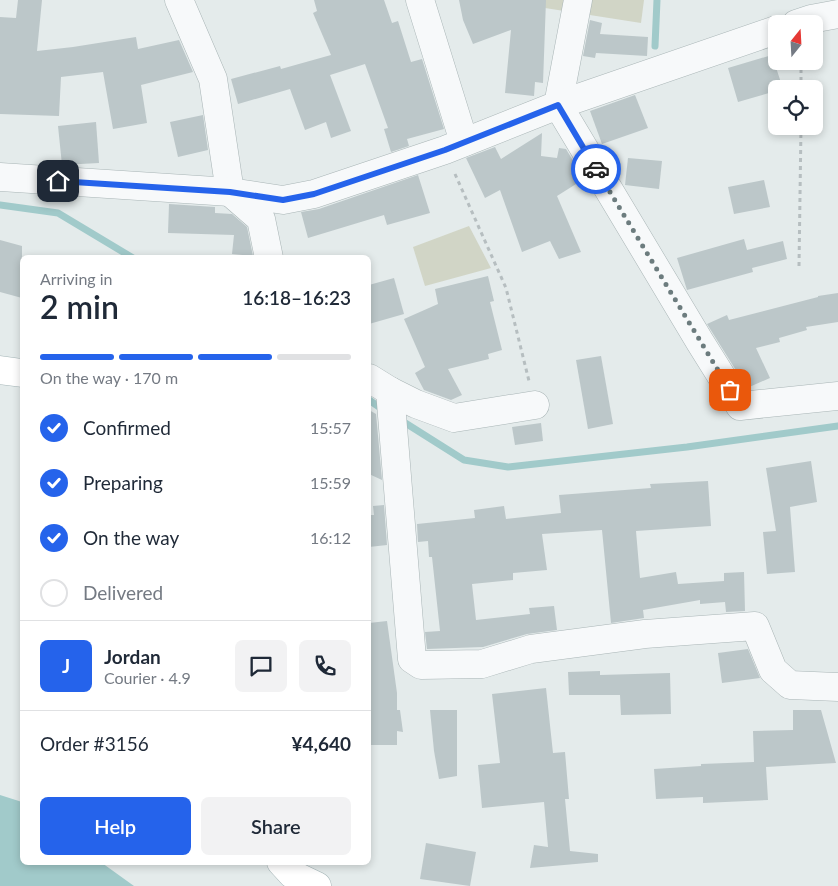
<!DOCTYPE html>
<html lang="en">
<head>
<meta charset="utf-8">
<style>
	body { margin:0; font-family:Lato,sans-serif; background:#f2f2f3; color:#1f2937; height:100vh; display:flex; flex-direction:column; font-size:19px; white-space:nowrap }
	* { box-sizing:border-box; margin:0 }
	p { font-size:16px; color:#747a83 }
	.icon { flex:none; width:28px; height:28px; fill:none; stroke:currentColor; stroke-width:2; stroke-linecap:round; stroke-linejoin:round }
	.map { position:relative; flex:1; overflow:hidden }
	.panel { position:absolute; left:20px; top:255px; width:351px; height:610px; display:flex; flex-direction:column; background:#fff; border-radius:8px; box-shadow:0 2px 8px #0003 }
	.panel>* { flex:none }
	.needle { width:32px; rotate:18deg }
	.tools { position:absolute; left:768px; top:15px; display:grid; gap:10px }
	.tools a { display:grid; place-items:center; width:55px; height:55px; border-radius:8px; background:#fff; box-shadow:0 2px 8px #0003; font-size:25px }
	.pin { position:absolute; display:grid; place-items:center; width:42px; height:42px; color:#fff; margin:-21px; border-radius:10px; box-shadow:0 2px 8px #0006 }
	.courier { position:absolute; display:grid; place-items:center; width:50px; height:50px; margin:-25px; border:4px solid #2563eb; border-radius:50%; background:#fff; color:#222; box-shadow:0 1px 6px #0007 }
	.head em { font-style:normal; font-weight:600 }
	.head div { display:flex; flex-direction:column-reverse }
	.head { display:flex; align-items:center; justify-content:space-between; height:85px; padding:0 20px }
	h1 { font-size:32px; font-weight:600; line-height:38px }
	.bar { display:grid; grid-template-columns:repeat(4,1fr); gap:8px 5px; align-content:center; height:60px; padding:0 20px }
	.bar i { height:6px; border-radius:4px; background:#e0e1e3 }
	.bar .current { background:#2563eb }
	.bar p { grid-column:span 4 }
	.line { display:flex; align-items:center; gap:12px; padding:0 20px; border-top:1px solid #e0e1e3 }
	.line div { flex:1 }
	.round { display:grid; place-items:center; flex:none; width:52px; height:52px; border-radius:8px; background:#f2f2f3 }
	ol { padding:0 20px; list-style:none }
	li { display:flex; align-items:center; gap:15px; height:55px }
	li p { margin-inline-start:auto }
	li .icon { padding:5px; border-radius:50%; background:#2563eb; color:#fff; stroke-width:4 }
	li:last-child { color:#747a83 }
	li i { width:28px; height:28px; border:2px solid #e0e1e3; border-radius:50% }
	.action { display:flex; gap:10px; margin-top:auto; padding:10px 20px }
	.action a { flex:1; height:58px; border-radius:8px; background:#2563eb; color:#fff; font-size:20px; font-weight:600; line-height:58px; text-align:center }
	.action a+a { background:#f2f2f3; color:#1f2937 }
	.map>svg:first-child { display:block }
</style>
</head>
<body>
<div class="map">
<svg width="838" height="886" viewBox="0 0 838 886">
	<rect width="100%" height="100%" fill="#e4ebeb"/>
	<!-- green -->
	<g fill="#d1d5c6">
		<polygon points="512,0 644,0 641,23 513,3"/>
		<polygon points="469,226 491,268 425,286 413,247"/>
	</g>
	<!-- water -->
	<polygon fill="#a1caca" points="0,795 22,802 22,862 102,863 134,886 0,886"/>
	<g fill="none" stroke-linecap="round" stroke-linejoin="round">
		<!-- stream -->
		<g stroke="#a1caca" stroke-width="7">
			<polyline points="655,46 657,0"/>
			<polyline points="0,205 58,213 133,258"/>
			<polyline points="369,400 385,411"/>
			<polyline points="399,419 464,460 508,467 687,447 838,426"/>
		</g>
	</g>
	<!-- building -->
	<g fill="#bcc7c9">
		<polygon points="18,0 42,0 37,51 73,47 136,37 138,49 179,40 193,72 141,85 147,123 113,129 103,72 61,77 59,116 0,114 0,17 16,18"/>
		<polygon points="314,0 384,0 392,23 398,21 411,62 422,59 444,129 407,139 409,146 391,152 384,129 388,128 365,64 330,75 351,131 331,138 326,122 305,130 290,89 238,104 231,79 280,66 281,69 331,55 313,13 317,11"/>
		<polygon points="459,0 546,0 543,83 535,82 534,96 505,93 511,30 473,44 463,20"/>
		<polygon points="590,20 602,23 600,34 648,37 647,56 596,53 595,58 583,56"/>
		<polygon points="772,55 783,89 776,89 776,91 738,102 728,68"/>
		<polygon points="635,95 648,128 602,144 590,111"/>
		<polygon points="203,115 208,150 178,157 170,122"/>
		<polygon points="96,122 99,163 62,165 58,126"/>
		<polygon points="542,133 541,156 557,158 559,148 566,149 584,179 557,196 581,252 559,259 550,241 522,252 500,190 485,198 466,158 495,147 501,159"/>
		<polygon points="628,158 662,161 659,189 625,185"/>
		<polygon points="418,175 430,213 387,225 384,215 308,238 301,212 319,209"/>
		<polygon points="764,180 770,207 734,214 728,187"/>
		<polygon points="169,204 215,207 215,213 232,214 247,227 253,256 232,254 234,235 168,233"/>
		<polygon points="744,239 747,250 783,241 787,259 752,268 753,272 687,290 677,258"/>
		<polygon points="0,240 22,246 22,298 0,292"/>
		<polygon points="488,276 494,301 490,302 502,350 488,354 489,359 448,369 462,395 451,400 424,390 415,373 425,367 404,319 438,304 435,289"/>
		<polygon points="394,278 404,314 369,324 369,285"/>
		<polygon points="838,293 838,322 806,327 807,330 779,338 780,342 756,348 770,378 747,388 707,324 727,315 729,320 818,297 818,296"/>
		<polygon points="601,356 613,424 588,429 576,360"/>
		<polygon points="369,410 376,414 382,480 369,474"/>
		<polygon points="541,423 543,441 515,445 512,427"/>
		<polygon points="811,461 817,502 790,507 795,572 767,574 763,532 776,531 766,468"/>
		<polygon points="708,481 711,526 636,531 640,578 676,572 678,584 724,581 724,573 744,572 745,611 726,612 725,602 700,604 700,600 643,610 644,618 611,623 602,530 542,534 547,570 513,573 513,580 472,584 476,620 530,614 529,608 554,606 557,630 527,634 483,647 427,649 425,632 440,631 432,557 429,557 428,541 418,542 417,524 475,518 474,510 504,506 506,519 561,513 559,495 651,488 650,484"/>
		<polygon points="384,505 387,545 369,547 369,515 374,515 373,506"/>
		<polygon points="387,621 397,693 397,710 400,710 403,732 397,731 397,745 369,745 369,623"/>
		<polygon points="748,649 760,678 722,683 718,653"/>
		<polygon points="600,671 600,675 670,673 671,714 621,715 620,695 569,695 568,672"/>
		<polygon points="546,688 553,753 565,752 569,799 565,799 570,851 598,854 598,862 530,868 534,845 548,847 544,802 482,808 478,765 500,763 492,694"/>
		<polygon points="430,710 457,710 457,776 439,779 434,751"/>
		<polygon points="793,710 821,710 836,763 766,767 768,800 703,803 703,797 656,799 654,769 701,766 701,764 754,762 753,731 793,730"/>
		<polygon points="426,843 476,852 470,886 420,879"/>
	</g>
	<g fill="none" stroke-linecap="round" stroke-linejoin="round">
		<!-- minor casing -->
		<g stroke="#a9b5b6" stroke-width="29">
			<g id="minor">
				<polyline points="179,0 213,79 230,192 261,219 269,258"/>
				<polyline points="420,0 464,142"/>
				<polyline points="578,0 558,105 700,342 740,406 838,396"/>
				<polyline points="796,24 811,19 838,14"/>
				<polyline points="0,177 230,192 283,200 314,194 445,150 558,105 776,30"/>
				<polyline points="369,378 390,391 412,659 421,665 482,664 531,649 645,634 755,626 773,670 790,685 838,687"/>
				<polyline points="390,391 416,404 454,418 535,405"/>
			</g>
		</g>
		<!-- major casing -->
		<g stroke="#a4b5b7" stroke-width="29">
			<g id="major">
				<polyline points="0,370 22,373"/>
				<polyline points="281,862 292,874 317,886"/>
			</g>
		</g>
		<!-- path -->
		<g stroke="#b6bec0" stroke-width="3" stroke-dasharray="4 4" stroke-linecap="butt">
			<polyline points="801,89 801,61"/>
			<polyline points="455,174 506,288 529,381"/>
			<polyline points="799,266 801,126"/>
		</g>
		<!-- minor -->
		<use href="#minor" stroke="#f7f9fa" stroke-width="28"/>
		<!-- major -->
		<use href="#major" stroke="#fff" stroke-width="28"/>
	</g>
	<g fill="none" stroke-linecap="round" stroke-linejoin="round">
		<!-- done -->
		<polyline stroke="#6c7c7e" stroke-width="5" stroke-dasharray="0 9" points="596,169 730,390"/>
		<!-- route -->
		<polyline stroke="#2563eb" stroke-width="6" points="58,181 230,192 283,200 314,194 445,150 558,105 596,169"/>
	</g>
</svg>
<div class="tools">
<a><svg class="needle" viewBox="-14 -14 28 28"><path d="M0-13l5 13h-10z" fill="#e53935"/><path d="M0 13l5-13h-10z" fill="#747a83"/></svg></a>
<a><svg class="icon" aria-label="locate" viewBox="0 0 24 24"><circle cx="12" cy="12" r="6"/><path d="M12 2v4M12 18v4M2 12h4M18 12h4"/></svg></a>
</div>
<div class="pin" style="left:730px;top:390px;background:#ea580c"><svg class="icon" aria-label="bag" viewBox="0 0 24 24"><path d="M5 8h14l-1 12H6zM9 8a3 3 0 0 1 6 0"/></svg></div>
<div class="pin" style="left:58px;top:181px;background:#1f2937"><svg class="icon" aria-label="home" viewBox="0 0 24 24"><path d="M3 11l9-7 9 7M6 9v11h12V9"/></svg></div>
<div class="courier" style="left:596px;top:169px"><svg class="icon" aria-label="car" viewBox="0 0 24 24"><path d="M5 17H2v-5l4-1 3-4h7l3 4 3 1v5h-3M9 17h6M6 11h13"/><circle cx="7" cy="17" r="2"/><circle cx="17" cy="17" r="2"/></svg></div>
<section class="panel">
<div class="head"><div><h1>2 min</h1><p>Arriving in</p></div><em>16:18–16:23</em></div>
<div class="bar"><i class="current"></i><i class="current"></i><i class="current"></i><i></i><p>On the way · 170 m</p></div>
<ol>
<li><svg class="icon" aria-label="check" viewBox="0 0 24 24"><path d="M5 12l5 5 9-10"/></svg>Confirmed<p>15:57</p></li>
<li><svg class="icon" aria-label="check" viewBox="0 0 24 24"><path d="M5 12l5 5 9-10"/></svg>Preparing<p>15:59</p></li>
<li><svg class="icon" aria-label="check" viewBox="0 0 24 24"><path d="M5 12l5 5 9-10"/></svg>On the way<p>16:12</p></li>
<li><i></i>Delivered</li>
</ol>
<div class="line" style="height:90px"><b class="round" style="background:#2563eb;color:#fff">J</b><div><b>Jordan</b><p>Courier · 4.9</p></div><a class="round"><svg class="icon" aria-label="chat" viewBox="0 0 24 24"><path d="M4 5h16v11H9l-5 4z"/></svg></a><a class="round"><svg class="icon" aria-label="phone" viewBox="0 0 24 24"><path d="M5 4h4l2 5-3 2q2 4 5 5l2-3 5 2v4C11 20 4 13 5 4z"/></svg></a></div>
<div class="line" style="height:65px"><div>Order #3156</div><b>¥4,640</b></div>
<div class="action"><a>Help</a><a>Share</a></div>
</section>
</div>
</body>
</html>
